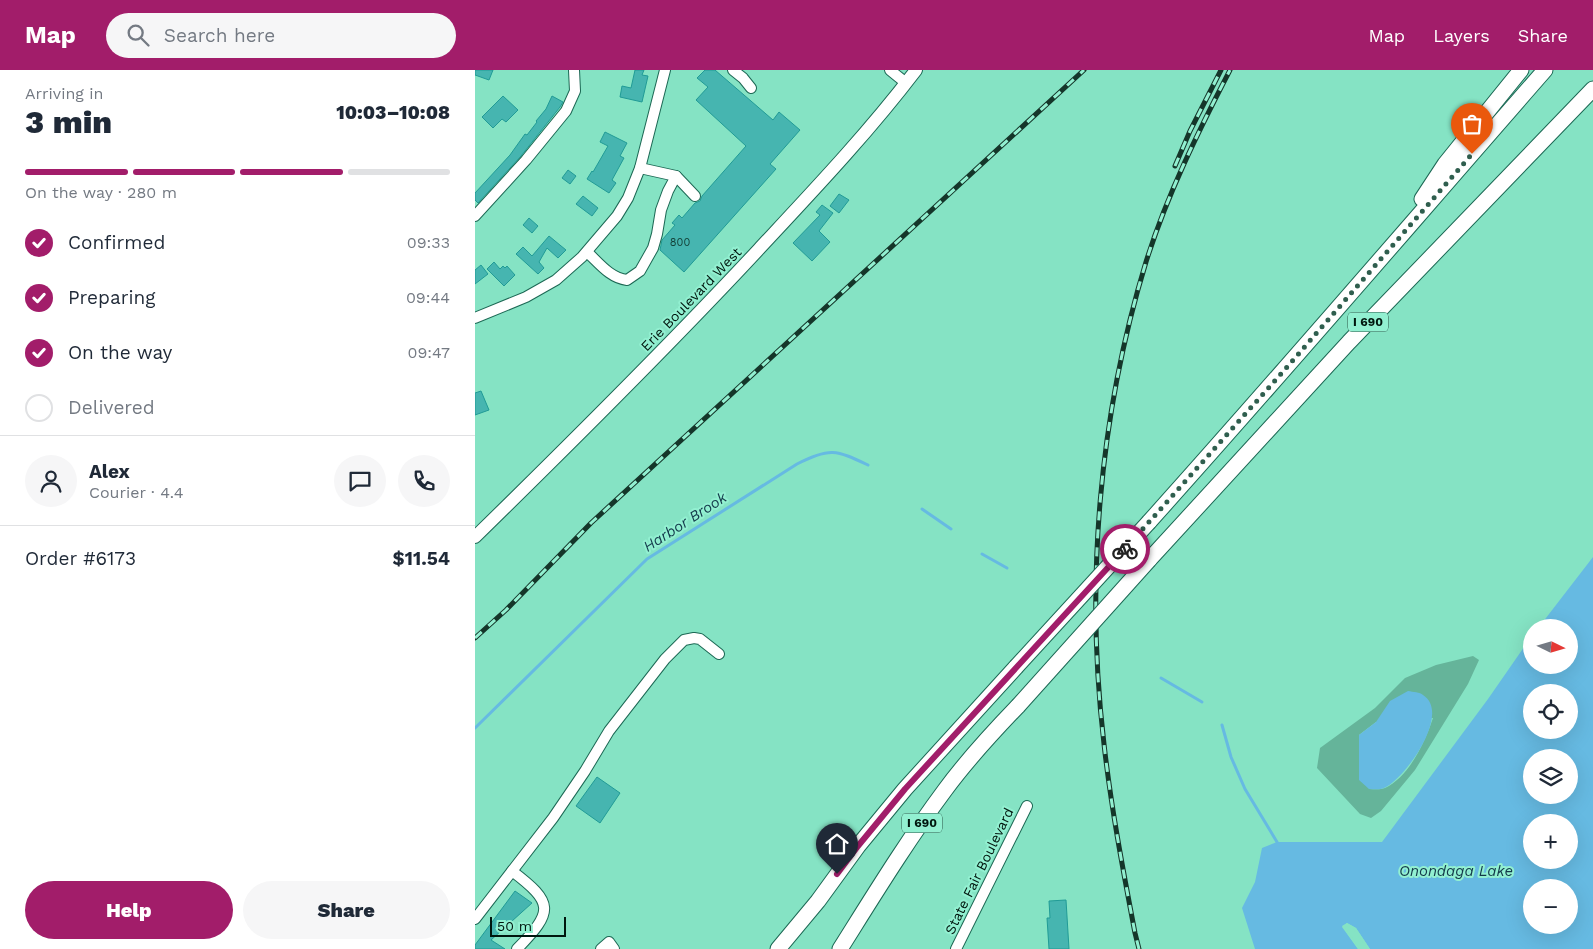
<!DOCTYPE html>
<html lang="en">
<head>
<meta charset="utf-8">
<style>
	body { margin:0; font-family:"Work Sans",sans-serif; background:#f6f6f7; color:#1f2937; height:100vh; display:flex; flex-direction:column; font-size:19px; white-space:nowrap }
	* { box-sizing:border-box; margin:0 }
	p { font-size:16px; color:#747a83 }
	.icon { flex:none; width:28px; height:28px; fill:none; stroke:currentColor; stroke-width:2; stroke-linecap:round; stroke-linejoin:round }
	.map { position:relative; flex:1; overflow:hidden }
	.panel { display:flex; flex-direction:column; background:#fff; width:475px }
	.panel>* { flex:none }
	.needle { width:32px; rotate:95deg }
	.buttons { position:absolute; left:1048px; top:549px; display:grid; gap:10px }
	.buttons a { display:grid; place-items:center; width:55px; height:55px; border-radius:50%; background:#fff; box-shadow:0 5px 20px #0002; font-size:25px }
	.scale { position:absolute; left:15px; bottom:12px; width:76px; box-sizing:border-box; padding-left:5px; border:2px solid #00160e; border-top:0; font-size:14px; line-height:18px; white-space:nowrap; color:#00160e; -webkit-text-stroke:4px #92f0d1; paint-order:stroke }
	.pin { position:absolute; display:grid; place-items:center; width:42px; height:42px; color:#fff; margin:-51px -21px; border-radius:50% 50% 50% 0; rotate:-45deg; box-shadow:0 0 5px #0007 }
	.pin .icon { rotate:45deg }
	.courier { position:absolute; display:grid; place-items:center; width:50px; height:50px; margin:-25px; border:4px solid #a21d6a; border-radius:50%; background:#fff; color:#222; box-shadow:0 1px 6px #0007 }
	.summary em { font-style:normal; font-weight:800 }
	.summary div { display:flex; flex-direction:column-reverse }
	.summary { display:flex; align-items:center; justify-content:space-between; height:85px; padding:0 25px }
	h1 { font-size:32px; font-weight:800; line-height:38px }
	.bar { display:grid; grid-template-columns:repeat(4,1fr); gap:8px 5px; align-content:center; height:60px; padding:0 25px }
	.bar i { height:6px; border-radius:4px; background:#e0e1e3 }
	.bar .active { background:#a21d6a }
	.bar p { grid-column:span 4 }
	.line { display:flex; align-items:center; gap:12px; padding:0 25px; border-top:1px solid #e0e1e3 }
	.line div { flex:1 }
	.round { display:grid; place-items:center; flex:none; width:52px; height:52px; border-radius:26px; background:#f6f6f7 }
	ol { padding:0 25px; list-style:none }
	li { display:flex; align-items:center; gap:15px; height:55px }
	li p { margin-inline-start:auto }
	li .icon { padding:5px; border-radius:50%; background:#a21d6a; color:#fff; stroke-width:4 }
	li:last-child { color:#747a83 }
	li i { width:28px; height:28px; border:2px solid #e0e1e3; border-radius:50% }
	.primary-button { display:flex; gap:10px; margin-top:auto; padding:10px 25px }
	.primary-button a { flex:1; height:58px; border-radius:30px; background:#a21d6a; color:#fff; font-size:20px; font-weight:800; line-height:58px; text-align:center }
	.primary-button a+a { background:#f6f6f7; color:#1f2937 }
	header { display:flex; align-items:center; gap:30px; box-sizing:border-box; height:70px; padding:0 25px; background:#a21d6a; color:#fff }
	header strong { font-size:24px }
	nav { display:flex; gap:28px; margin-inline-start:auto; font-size:18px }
	.search { width:350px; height:45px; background:#f6f6f7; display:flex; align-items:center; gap:12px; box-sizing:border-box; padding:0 18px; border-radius:28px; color:#747a83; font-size:19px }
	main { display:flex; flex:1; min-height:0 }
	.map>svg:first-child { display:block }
</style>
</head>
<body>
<header>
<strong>Map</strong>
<div class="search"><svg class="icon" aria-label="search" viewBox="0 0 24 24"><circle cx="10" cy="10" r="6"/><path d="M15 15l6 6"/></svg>Search here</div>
<nav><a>Map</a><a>Layers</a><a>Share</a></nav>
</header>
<main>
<section class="panel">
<div class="summary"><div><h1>3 min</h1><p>Arriving in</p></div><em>10:03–10:08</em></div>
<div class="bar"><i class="active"></i><i class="active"></i><i class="active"></i><i></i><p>On the way · 280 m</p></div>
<ol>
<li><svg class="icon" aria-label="check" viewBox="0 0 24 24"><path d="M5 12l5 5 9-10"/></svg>Confirmed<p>09:33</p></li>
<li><svg class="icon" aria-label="check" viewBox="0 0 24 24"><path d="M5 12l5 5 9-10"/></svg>Preparing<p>09:44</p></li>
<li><svg class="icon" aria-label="check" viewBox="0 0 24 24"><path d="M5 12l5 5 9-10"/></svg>On the way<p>09:47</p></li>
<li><i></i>Delivered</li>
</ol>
<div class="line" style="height:90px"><a class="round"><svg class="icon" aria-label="person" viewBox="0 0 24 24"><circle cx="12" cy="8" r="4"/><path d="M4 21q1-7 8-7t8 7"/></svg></a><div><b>Alex</b><p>Courier · 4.4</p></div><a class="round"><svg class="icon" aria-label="chat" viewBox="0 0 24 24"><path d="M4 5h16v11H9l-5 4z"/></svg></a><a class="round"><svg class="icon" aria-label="phone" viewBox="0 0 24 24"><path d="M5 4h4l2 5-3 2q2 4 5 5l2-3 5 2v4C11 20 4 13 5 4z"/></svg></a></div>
<div class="line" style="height:65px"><div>Order #6173</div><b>$11.54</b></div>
<div class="primary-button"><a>Help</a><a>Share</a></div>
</section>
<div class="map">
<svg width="1118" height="879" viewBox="0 0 1118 879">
	<rect width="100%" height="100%" fill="#85e3c4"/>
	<!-- green -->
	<path fill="#65b49a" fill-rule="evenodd" d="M 998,586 L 1004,590 L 993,614 L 940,700 L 906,741 L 896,748 L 885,744 L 842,698 L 845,678 L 900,638 L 930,608 L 961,595 ZM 958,648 C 950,672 934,707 910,718 C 905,720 899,719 894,719 L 885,682 L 884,665 L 901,652 Z"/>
	<!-- water -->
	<g fill="#66bae2" fill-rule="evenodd">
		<path d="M 1118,487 L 1118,879 L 895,879 L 881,858 L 872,853 L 867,857 L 883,879 L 780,879 L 767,838 L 780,812 L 787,778 L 802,772 L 907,772 L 1013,629 L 1056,567 L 1056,595 L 1094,595 L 1094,558 L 1064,557 ZM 1056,622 L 1094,622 L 1094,660 L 1056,660 ZM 1056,688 L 1094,688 L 1094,725 L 1056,725 ZM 1056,752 L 1094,752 L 1094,790 L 1056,790 ZM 1056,818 L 1094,818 L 1094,855 L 1056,855 Z"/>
		<path d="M 933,621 C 938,622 945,622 948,625 C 977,643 930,709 909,718 C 905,720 899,719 894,719 L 884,710 L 884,665 L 901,652 L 915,631 Z"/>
	</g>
	<!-- pier -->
	<polygon fill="#85e3c4" points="872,853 881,858 895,879 892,879 879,860 872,856 870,857 873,862 885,879 883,879 867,856"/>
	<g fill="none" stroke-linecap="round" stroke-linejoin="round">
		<!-- stream -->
		<g stroke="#66bae2" stroke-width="3">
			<polyline points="447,439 476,459"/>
			<polyline points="507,484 532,498"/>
			<polyline points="686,608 727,632"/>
			<polyline points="747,655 756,687 770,719 802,772"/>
			<path d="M 0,658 L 172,489 L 322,394 C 355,377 361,380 393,395"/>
		</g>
	</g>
	<!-- building -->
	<g fill="#46b5b0" stroke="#219b96">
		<polygon points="0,0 18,0 14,10 0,5"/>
		<polygon points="160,0 169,0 167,5 173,6 167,32 145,27 147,16 156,18"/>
		<polygon points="230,0 240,0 298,50 304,42 325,60 295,94 301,99 209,202 185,180 187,170 200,155 197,153 204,145 207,148 220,133 225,131 227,126 271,76 221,30 233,17 222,8"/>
		<polygon points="28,26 43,40 31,52 27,49 18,58 7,47"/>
		<polygon points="77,26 88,32 85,37 46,86 3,133 0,130 0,123 35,85 50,64 52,65 62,52 61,51 71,39"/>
		<polygon points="130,62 152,73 145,86 149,88 137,110 141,113 134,123 112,109 117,101 118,102 133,76 125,72"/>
		<polygon points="93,100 101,106 95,114 87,108"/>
		<polygon points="364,124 374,130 364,143 355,136"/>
		<polygon points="108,126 123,138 117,146 101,134"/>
		<polygon points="347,135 358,143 344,161 355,172 337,191 318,173 345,145 341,142"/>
		<polygon points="54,148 63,156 57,163 48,155"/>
		<polygon points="74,166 91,180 83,188 72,178 64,192 69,198 63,204 41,184 48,177 57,186"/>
		<polygon points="19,192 25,199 28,196 30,198 32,196 40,205 29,216 12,199"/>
		<polygon points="6,195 13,204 0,214 0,200"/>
		<polygon points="6,321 14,340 0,345 0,323"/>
		<polygon points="122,707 145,723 125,753 101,736"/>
		<polygon points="40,821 57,833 16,870 30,879 0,879 0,875"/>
		<polygon points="591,830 594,879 574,879 572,848 575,848 574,831"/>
	</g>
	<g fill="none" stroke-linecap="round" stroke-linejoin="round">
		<!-- minor casing -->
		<g stroke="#1c6854" stroke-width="12">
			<g id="minor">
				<polyline points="258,0 268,8 276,18"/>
				<polyline points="415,0 431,13"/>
				<polyline points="165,98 201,106 220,126"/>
				<polyline points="0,146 51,90 91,41 100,21 99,0"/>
				<path d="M 112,182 C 124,193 135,208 152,210 L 165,201 L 178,178 L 182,164 L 186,140 L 193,121 L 201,106"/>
				<polyline points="0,248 51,227 81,210 107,187 142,146 153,128 165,98 190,0"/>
				<path d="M 37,801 C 79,833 79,841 42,879"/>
				<polyline points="0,849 78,748 110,701 134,661 190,589 209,570 219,568 225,569 244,584"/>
				<polyline points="126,879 134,872 139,879"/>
				<polyline points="481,879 552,736"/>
			</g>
		</g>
		<!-- major casing -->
		<g stroke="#1c6854" stroke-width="14">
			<path id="major" d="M 0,467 C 96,373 192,278 284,179 C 338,121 393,63 441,0"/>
		</g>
		<!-- highway casing -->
		<g stroke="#1c6854" stroke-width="17">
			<g id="highway">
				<polyline points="947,129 970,94 1046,0"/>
				<path d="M 674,452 C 808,303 938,151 1070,0"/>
				<polyline points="674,490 874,272 1118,19"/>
				<polyline points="303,879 343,831 383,776 430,719 541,597"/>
				<path d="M 365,879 C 399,825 432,771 470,720 C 492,690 517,663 543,636"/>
			</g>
		</g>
		<!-- minor -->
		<use href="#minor" stroke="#fff" stroke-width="10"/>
		<!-- major -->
		<use href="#major" stroke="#fff" stroke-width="12"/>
		<!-- highway -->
		<use href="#highway" stroke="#fff" stroke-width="15"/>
		<!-- rail casing -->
		<g stroke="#15362a" stroke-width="5">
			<g id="rail">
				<polyline points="700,96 715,61 746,0"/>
				<polyline points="0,568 31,540 116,453 609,0"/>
				<path d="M 664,879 L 660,863 C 648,800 636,737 629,674 C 610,513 624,346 671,192 C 692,125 723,62 755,0"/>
			</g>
		</g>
		<!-- rail -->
		<use href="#rail" stroke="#92f0d1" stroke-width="3" stroke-dasharray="9" stroke-linecap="butt"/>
		<!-- highway-bridge casing -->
		<g stroke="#1c6854" stroke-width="17" stroke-linecap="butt">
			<g id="highway-bridge">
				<polyline points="541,597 674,452"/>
				<polyline points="543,636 674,490"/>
			</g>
		</g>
		<!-- highway-bridge -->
		<use href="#highway-bridge" stroke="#fff" stroke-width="15"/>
	</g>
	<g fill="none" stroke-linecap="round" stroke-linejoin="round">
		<!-- done -->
		<polyline stroke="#2f5e4e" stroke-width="5" stroke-dasharray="0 9" points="650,479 813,296 997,84"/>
		<!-- route -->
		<polyline stroke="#a21d6a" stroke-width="6" points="362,804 383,776 430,719 650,479"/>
	</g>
	<g text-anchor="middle" stroke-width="4" stroke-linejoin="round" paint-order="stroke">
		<!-- number labels -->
		<g font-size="11" fill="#123e36">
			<text x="205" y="176">800</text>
		</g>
		<!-- shield labels -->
		<g fill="#92f0d1" stroke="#2c5748" stroke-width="1">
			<rect x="873" y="242.5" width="40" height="19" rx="4"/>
			<rect x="427" y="743.5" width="40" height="19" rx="4"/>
		</g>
		<g font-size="12" font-weight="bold" fill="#00160e">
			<text x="893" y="256">I 690</text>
			<text x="447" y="757">I 690</text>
		</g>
		<!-- street labels -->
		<g font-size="14" fill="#00160e" stroke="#92f0d1">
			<text transform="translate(216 229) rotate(-46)" y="5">Erie Boulevard West</text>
			<text transform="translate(504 801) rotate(-64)" y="5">State Fair Boulevard</text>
		</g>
		<!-- water labels -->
		<g font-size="15" font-style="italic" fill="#13394a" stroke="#92f0d1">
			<text transform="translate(210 452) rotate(-33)" y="5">Harbor Brook</text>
			<text x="981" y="806">Onondaga Lake</text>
		</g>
	</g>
</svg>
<div class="buttons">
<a><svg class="needle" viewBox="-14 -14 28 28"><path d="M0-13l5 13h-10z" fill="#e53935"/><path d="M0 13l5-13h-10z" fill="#747a83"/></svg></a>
<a><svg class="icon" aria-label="locate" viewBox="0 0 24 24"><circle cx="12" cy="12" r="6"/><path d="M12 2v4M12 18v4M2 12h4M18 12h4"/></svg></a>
<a><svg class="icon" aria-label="layers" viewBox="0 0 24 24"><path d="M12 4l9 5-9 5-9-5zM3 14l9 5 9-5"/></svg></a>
<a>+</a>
<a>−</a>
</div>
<div class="scale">50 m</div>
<div class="pin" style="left:997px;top:84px;background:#ea580c"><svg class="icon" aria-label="bag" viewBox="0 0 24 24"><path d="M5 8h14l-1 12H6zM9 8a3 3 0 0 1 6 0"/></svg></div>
<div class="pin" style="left:362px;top:804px;background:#1f2937"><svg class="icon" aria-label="home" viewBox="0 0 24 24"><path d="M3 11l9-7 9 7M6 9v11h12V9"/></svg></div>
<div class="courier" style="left:650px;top:479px"><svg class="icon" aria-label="bike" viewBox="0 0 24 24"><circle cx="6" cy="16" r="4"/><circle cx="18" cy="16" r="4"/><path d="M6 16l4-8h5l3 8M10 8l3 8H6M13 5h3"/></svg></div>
</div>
</main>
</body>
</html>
